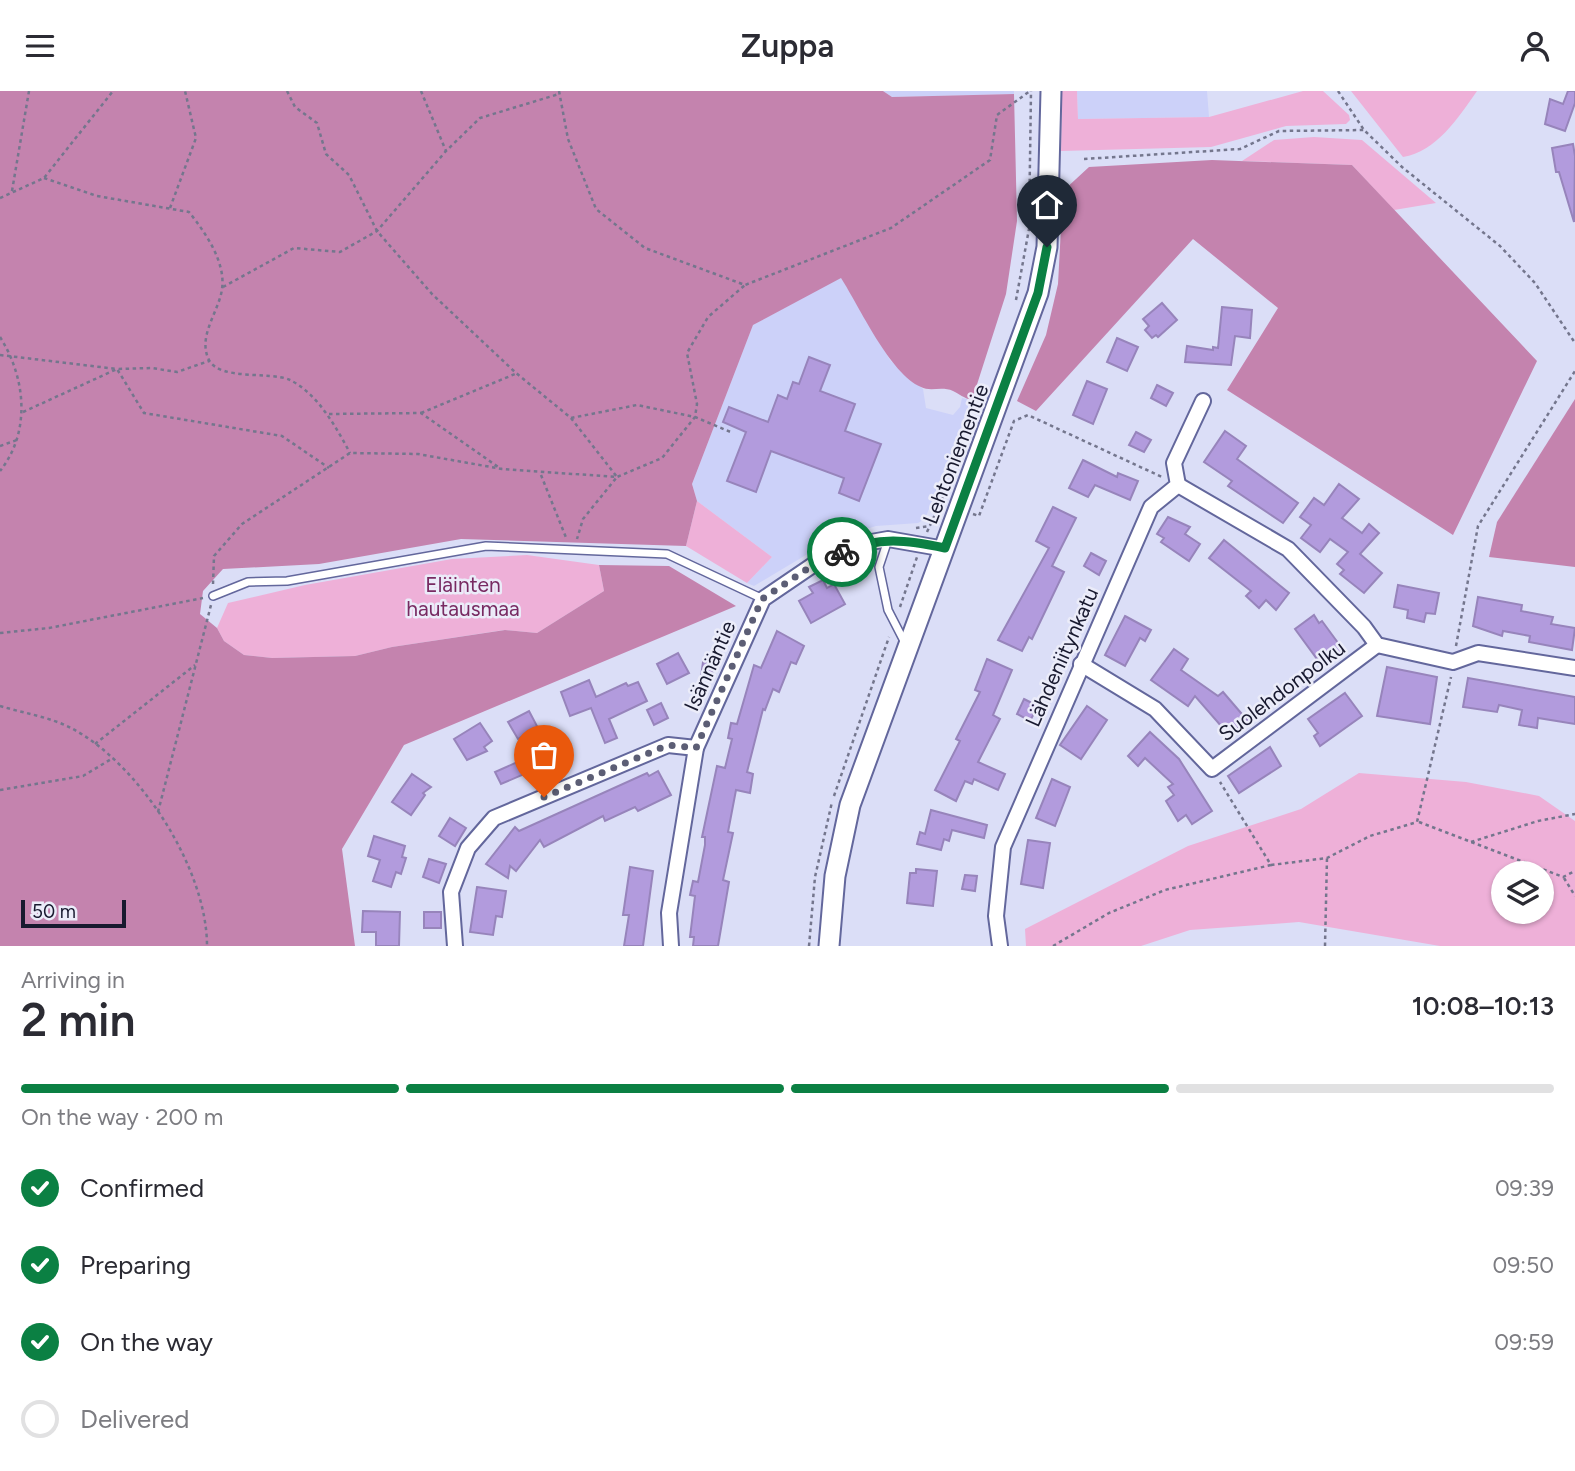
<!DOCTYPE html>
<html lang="en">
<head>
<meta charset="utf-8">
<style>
	body { margin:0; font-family:Figtree,sans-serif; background:#f2f2f3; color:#2b2b33; height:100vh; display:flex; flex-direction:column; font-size:26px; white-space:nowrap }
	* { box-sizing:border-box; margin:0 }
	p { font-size:23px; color:#7c7c81 }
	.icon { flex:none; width:38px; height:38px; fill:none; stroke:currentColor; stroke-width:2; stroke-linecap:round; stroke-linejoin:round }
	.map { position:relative; height:855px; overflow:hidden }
	.details { display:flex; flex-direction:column; background:#fff; flex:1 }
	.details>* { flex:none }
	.controls { position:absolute; left:1491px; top:770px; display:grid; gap:14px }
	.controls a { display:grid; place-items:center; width:63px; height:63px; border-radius:50%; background:#fff; box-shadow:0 2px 5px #0004; font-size:35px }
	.scale { position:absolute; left:21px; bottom:18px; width:105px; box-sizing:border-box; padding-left:7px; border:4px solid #18192f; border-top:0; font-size:19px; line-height:24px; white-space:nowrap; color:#18192f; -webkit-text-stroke:5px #ebecf9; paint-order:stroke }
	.pin { position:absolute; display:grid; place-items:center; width:60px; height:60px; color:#fff; margin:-72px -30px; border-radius:50% 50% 50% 0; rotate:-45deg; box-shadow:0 0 7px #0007 }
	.pin .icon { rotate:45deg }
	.courier { position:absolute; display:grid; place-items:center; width:70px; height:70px; margin:-35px; border:5px solid #0b8043; border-radius:50%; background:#fff; color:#222; box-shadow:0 2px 9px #0007 }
	.headline em { font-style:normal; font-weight:600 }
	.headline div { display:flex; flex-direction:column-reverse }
	.headline { display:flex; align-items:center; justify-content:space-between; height:119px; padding:0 21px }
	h1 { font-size:46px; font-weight:600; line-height:52px }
	.bar { display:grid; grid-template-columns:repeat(4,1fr); gap:10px 7px; align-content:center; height:84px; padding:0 21px }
	.bar i { height:9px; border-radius:5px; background:#e1e1e2 }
	.bar .current { background:#0b8043 }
	.bar p { grid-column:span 4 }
	ol { padding:0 21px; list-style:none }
	li { display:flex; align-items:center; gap:21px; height:77px }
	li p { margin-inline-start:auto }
	li .icon { padding:7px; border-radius:50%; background:#0b8043; color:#fff; stroke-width:4 }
	li:last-child { color:#7c7c81 }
	li i { width:38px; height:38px; border:4px solid #e1e1e2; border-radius:50% }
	header { display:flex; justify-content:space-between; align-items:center; height:91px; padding:0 21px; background:#fff; font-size:32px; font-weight:600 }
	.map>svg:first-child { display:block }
</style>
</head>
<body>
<header><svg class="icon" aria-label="menu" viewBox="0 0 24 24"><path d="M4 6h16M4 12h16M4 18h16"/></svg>Zuppa<svg class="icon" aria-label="person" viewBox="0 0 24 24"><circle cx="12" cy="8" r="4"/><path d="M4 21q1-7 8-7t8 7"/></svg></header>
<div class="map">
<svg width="1575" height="855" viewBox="0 0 1575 855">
	<rect width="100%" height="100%" fill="#dbdef7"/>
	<!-- built -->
	<g fill="#ccd1f9">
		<polygon points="883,0 1014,0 1014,3 892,6"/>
		<polygon points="1077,0 1207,0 1209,26 1078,28"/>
		<polygon points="841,186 890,269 923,298 926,317 953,324 960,316 962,307 972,309 925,428 918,432 876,435 831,449 754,495 747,492 772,466 697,410 692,393 753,234"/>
	</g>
	<!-- green -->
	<g fill="#eeb0d8" fill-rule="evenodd">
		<polygon points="1062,0 1077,0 1078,28 1209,26 1303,0 1323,0 1349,24 1350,29 1346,33 1286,35 1211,56 1061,60"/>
		<path d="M 1351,0 L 1477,0 C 1459,26 1436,61 1403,66 Z"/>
		<polygon points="1314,46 1362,49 1436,112 1394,119 1352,74 1242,70 1274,49"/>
		<polygon points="697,410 772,466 747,492 686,455"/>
		<polygon points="527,464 599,474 604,500 537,542 504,539 392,556 355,565 272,567 244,564 224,550 217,537 228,512 305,494 452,468"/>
		<path d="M 1359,682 L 1466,691 L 1539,705 L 1575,730 L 1575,855 L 1440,855 L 1299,831 L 1190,839 L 1141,855 L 1026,855 L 1025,838 L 1188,755 L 1301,718 ZM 1503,782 L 1542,782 L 1542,821 L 1503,821 Z"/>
	</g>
	<!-- forest -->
	<g fill="#c483ae">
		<path d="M 0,0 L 883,0 L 892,6 L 1014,3 L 1017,130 L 1006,203 L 972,309 C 963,307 960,303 953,300 C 942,295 930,301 921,296 C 890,283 859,215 841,187 L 753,234 L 692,393 L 697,410 L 686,455 L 461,448 L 319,473 L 223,478 L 203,500 L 200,523 L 217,537 L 224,550 L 244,564 L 272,567 L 355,565 L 392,556 L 505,539 L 537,542 L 604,500 L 599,474 L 669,475 L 736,515 L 404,654 L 342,758 L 355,855 L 0,855 Z"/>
		<polygon points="1212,69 1352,74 1537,270 1453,444 1227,299 1278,217 1193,148 1036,320 1017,310 1046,244 1058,193 1063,100 1089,76"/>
		<polygon points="1575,308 1575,476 1489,466 1497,431"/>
	</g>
	<!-- building -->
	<g fill="#b29bdd" stroke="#9784bb" stroke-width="2">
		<polygon points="1568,0 1575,0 1575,12 1565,40 1545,33 1550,8 1563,13"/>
		<polygon points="1573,53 1575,65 1574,131 1559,81 1556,81 1552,57"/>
		<polygon points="1162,212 1177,229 1158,246 1156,244 1152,247 1145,239 1149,235 1143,228"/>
		<polygon points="1222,216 1252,219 1250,247 1235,245 1231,274 1185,271 1187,255 1213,259 1213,256 1218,257"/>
		<polygon points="1117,247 1138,256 1127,280 1107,271"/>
		<polygon points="809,266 830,274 820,300 855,313 845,340 881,353 859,410 839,402 844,387 771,360 756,401 727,390 746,341 723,331 729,316 768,331 778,304 787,308 793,291 799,293"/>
		<polygon points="1087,290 1107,298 1093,333 1073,324"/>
		<polygon points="1157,294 1173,302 1166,315 1151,307"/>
		<polygon points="1225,340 1246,355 1237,368 1298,412 1283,432 1228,395 1232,390 1204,371"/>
		<polygon points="1136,341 1151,349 1144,361 1129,354"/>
		<polygon points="1083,369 1117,386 1118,382 1138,390 1130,409 1095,394 1088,406 1069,397"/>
		<polygon points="1339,393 1359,408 1342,427 1362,442 1369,433 1379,442 1360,463 1382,482 1364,502 1340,483 1344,479 1337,473 1348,461 1330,448 1320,461 1301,447 1311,434 1300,426 1314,407 1324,414"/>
		<polygon points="1053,416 1076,427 1052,475 1064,481 1032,548 1029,546 1022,560 998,549 1049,457 1036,450"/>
		<polygon points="1168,426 1190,436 1185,443 1200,453 1189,470 1161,451 1164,447 1157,443"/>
		<polygon points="1224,449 1289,502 1276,519 1266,509 1259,517 1246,505 1251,500 1209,467"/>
		<polygon points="1091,462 1106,470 1099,484 1084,475"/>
		<polygon points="823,489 827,497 834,493 845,513 811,532 799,510 813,502 809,496"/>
		<polygon points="1398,494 1439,502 1435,523 1426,522 1424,531 1407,527 1408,519 1394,516"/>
		<polygon points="1478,506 1522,514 1521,520 1553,526 1551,533 1575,537 1572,559 1529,551 1530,545 1503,540 1502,545 1473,535"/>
		<polygon points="1314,524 1319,532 1322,530 1344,560 1332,569 1326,561 1317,568 1295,538"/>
		<polygon points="1125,525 1151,539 1145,550 1140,547 1125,575 1105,564"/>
		<polygon points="777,540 804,555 796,573 791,571 779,601 773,598 765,619 763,618 747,681 753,683 750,702 736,699 728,741 733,742 723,789 729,791 718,855 693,855 694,846 690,846 695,805 690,804 693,790 698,791 705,754 705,746 702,746 717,675 725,677 732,648 728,647 731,632 737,633 754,574 761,577"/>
		<polygon points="1174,558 1188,568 1181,579 1218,605 1223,601 1247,629 1229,644 1195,605 1188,615 1151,589"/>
		<polygon points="678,562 689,582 667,593 657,573"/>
		<polygon points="987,568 1012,579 993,624 1000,628 978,671 1005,683 998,699 974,688 972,693 965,690 956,710 935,699 960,650 956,648 980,601 975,599"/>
		<polygon points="703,571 714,573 711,588 701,586"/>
		<polygon points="1387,576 1437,586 1430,633 1377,625"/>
		<polygon points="1468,587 1575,606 1575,633 1538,627 1537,637 1519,634 1522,619 1499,614 1497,621 1463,616"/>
		<polygon points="589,589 596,606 626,592 628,595 638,591 647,610 609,628 617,647 605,652 591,617 570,625 561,601"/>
		<polygon points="1345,602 1362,625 1320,655 1314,645 1318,642 1308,628"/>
		<polygon points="1024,608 1038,615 1030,630 1017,623"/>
		<polygon points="661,612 668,627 654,634 647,619"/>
		<polygon points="1087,615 1107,629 1081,668 1060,654"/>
		<polygon points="529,620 538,637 518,648 508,631"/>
		<polygon points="480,632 492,650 484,656 487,660 467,669 454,648"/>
		<polygon points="1150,641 1179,668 1212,720 1192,733 1186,724 1178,730 1166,710 1174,704 1168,696 1173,693 1145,667 1138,675 1128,665"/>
		<polygon points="1270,656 1281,675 1239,702 1228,685"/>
		<polygon points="531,665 536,678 501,693 495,681"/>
		<polygon points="658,680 671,704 638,720 635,716 605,730 603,725 544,756 540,749 516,780 510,775 508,787 486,773 515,736 519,740 647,682 649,685"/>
		<polygon points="412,683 431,696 423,702 425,704 411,724 392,711"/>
		<polygon points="1052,688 1070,696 1055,735 1036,727"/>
		<polygon points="931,719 987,734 984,747 952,739 949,750 944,748 941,759 917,753 920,741 925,743"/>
		<polygon points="450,727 466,737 455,755 439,745"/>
		<polygon points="374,745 405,755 402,766 406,767 401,783 396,781 391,796 373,790 380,769 368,765"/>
		<polygon points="1028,749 1050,752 1043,797 1021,793"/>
		<polygon points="429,768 446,773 439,792 423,786"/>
		<polygon points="630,776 653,780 643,855 624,855 629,824 623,824"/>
		<polygon points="916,778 937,780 933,815 907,812 910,782 916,782"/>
		<polygon points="965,784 977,785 975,800 962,798"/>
		<polygon points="477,796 506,800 502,826 496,825 493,844 470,841"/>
		<polygon points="363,820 400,821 399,855 376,855 376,841 362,841"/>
		<rect x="424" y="821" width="17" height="16"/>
	</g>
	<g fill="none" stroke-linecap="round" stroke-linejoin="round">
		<!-- service casing -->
		<g stroke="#63679c" stroke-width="10">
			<g id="service">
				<polyline points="888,449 879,476 888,519 905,552"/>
				<polyline points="213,505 248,491 287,490 486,455 667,463 763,508"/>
			</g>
		</g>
		<!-- minor casing -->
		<g stroke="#63679c" stroke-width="18">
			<g id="minor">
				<polyline points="1178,394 1288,458 1364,536 1377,554 1453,571 1478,562 1575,577"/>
				<polyline points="1081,573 1155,618 1212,678 1377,554"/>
				<polyline points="455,855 451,801 468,757 494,727 668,654 696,657"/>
				<polyline points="671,855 669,822 696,657 763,508 813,474 860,453 888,448 945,458"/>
				<polyline points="1000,855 996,825 1003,756 1151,416 1178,394 1174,372 1203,310"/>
			</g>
		</g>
		<!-- secondary casing -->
		<g stroke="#63679c" stroke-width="23">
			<polyline id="secondary" points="829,855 835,785 850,714 1038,202 1047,156 1051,0"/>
		</g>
		<!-- path -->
		<g stroke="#74768d" stroke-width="2.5" stroke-dasharray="3.5 3.5" stroke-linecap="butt">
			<polyline points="287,0 295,16 317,32 326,63 349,84 377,140 432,203 516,282 571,327 617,386 583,428 577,448"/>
			<polyline points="421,0 446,60"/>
			<polyline points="559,0 568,48 596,118 645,157 745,194 891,137 990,69 997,24 1030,0"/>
			<polyline points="1338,0 1364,39 1402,76 1500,155 1535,192 1575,252"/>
			<polyline points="1084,68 1240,58 1279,40 1364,39"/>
			<path d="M 44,87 L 97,105 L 189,121 C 205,141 226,171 222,198 C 219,221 197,245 209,269 C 220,290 271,280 290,289 C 318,303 336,336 350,362"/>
			<polyline points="12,100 29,0"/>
			<polyline points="0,107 44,87 113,0"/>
			<polyline points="170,117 196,47 185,0"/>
			<polyline points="223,196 294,157 340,161 377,140 446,60 480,27 559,3"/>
			<polyline points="1016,209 1029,138 1031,0"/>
			<path d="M 0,246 C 26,287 31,341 0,380"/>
			<polyline points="0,264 117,278 144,322 282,345 329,377"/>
			<polyline points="23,321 117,278 152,277 177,281 209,270"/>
			<polyline points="421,322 515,283"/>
			<polyline points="329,323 421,322 501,378"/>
			<polyline points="571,327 637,314 695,326 733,342"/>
			<polyline points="0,355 17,349"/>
			<polyline points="541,384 567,449"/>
			<polyline points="973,423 979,425 1014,330 1028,324 1162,386"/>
			<polyline points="916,437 930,435"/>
			<polyline points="927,441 949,393"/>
			<polyline points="213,493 214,465 242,433 350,362 418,363 502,378 617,386 662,367 695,326 697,313 687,262 708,226 745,194"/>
			<polyline points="900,516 917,466"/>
			<polyline points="0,542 49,537 203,507"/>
			<polyline points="1456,555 1478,435 1575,280"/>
			<path d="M 0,615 C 23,622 50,626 71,637 C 140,673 207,778 207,855"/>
			<polyline points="95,653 195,574"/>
			<polyline points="0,699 83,685 113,667"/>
			<polyline points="834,705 889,546"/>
			<polyline points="158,721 211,514"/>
			<polyline points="1419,731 1563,786 1575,780"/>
			<polyline points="1471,751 1538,730 1575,723"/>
			<polyline points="1271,774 1327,767 1370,745 1417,731 1451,586"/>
			<polyline points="1564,787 1575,805"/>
			<polyline points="809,855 815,786 832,711"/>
			<polyline points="1053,855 1109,822 1165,799 1271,774 1220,691"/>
			<polyline points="1325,855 1327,767"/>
		</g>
		<!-- service -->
		<use href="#service" stroke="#fff" stroke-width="7"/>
		<!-- minor -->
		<use href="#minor" stroke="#fff" stroke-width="14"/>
		<!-- secondary -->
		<use href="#secondary" stroke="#fff" stroke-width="19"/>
	</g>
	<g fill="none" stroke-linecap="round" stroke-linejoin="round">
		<!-- done -->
		<polyline stroke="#5c5e75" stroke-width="7" stroke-dasharray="0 12.6" points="544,706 668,654 696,657 762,508 813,474 842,461"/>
		<!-- route -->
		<path stroke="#0b8043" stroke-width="9" d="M 842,461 C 878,445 908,449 945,457 L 1038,202 L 1047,156"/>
	</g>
	<g text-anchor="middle" stroke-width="5" stroke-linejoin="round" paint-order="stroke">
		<!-- street labels -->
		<g font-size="21" fill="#18192f" stroke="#ebecf9">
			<text transform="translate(956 363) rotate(-69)" y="7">Lehtoniementie</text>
			<text transform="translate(1062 566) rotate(-66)" y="7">Lähdeniitynkatu</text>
			<text transform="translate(710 575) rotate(-66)" y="7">Isännäntie</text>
			<text transform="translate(1282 600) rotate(-37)" y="7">Suolehdonpolku</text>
		</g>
		<!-- park labels -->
		<g font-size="21" fill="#782a62" stroke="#ebecf9">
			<text x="463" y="501">Eläinten<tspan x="463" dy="24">hautausmaa</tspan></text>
		</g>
	</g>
</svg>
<div class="controls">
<a><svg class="icon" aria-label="layers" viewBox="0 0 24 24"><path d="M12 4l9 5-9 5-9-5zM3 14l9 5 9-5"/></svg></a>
</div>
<div class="scale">50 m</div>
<div class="pin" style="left:544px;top:706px;background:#ea580c"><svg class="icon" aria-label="bag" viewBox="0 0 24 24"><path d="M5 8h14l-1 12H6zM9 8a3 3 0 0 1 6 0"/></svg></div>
<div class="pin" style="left:1047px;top:156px;background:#1f2937"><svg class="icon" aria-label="home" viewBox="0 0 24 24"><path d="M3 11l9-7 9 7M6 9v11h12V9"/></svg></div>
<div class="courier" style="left:842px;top:461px"><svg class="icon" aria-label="bike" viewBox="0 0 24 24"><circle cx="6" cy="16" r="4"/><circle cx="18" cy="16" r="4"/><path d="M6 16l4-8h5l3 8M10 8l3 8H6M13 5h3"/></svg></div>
</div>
<section class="details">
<div class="headline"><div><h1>2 min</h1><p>Arriving in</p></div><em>10:08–10:13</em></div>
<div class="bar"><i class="current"></i><i class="current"></i><i class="current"></i><i></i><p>On the way · 200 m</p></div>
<ol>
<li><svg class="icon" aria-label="check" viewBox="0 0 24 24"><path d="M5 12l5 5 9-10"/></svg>Confirmed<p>09:39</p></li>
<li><svg class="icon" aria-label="check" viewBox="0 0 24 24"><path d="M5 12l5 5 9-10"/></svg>Preparing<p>09:50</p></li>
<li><svg class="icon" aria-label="check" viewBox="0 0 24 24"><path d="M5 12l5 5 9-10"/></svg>On the way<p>09:59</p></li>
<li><i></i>Delivered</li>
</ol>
</section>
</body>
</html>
